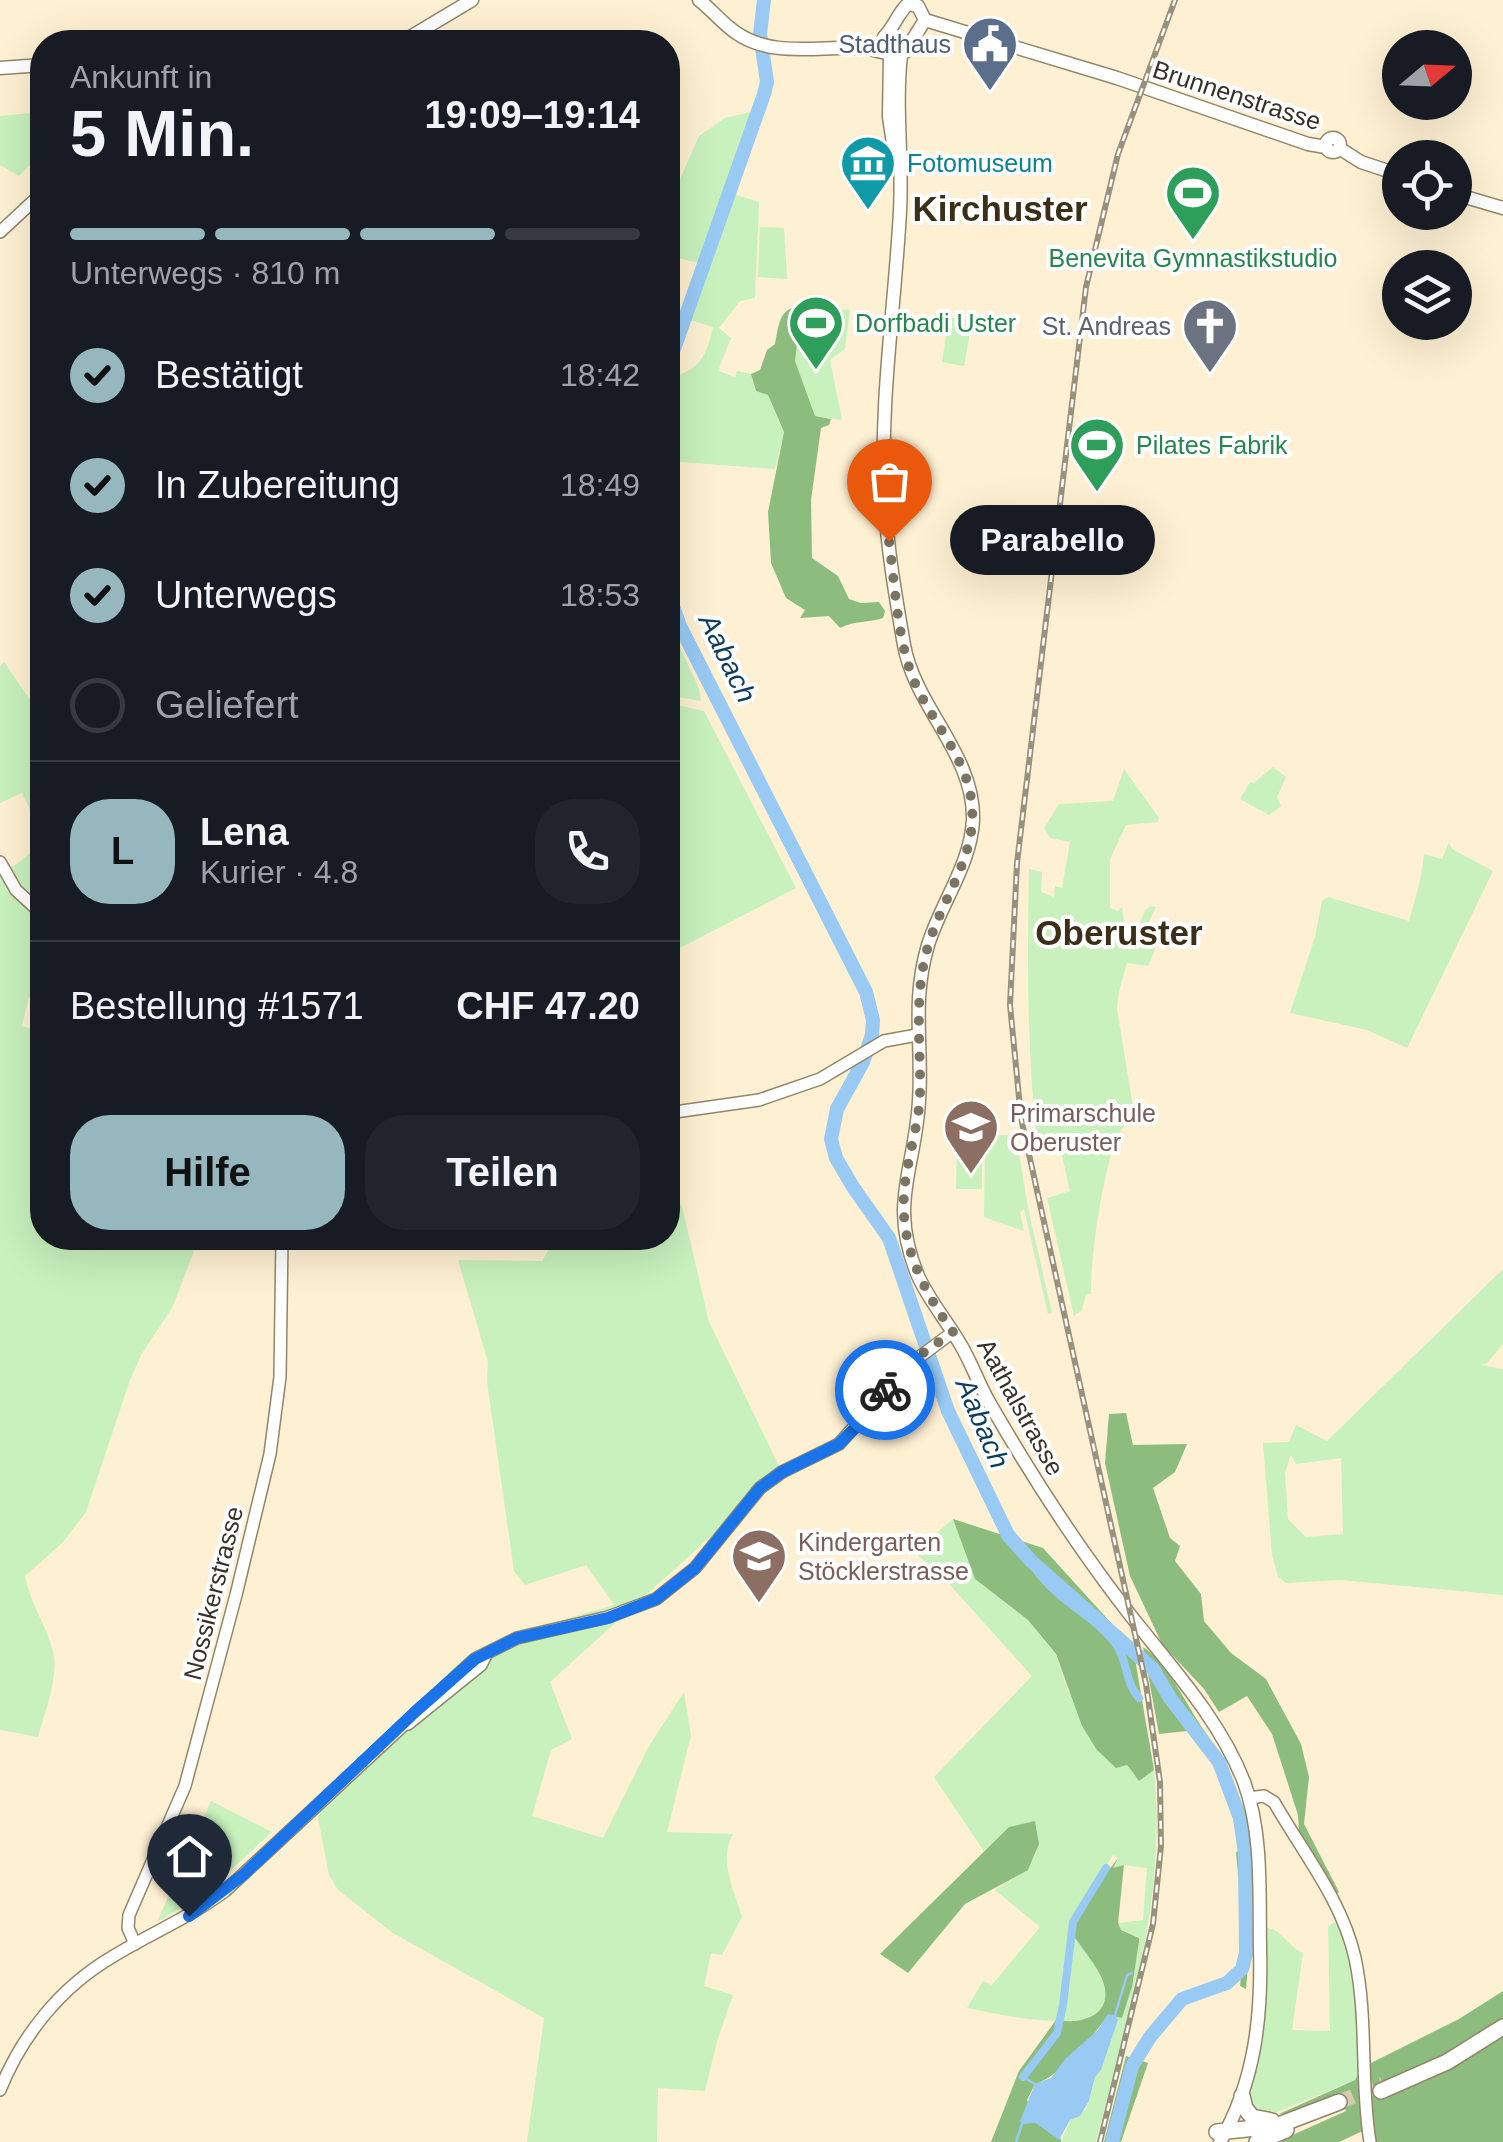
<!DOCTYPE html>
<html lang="de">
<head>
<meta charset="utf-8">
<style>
	body { margin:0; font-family:Arial,sans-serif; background:#20242c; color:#f1f3f6; height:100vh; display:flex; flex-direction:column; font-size:38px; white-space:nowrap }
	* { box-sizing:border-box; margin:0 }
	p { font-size:32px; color:#9ea1a6 }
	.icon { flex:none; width:55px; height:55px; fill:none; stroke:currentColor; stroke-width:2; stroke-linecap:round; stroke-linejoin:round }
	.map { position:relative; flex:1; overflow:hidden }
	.panel { position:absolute; left:30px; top:30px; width:650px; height:1220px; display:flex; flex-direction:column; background:#171b24; border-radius:40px; box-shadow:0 10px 40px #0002 }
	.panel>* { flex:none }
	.needle { width:65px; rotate:71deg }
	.buttons { position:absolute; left:1382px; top:30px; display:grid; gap:20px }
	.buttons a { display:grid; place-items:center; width:90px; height:90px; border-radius:50%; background:#171b24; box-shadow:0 10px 40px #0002; font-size:50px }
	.pin { position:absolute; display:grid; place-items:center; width:85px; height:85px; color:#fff; margin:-102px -42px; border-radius:50% 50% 50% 0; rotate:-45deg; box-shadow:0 0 10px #0007 }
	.pin .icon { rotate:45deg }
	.courier { position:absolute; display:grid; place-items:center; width:100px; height:100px; margin:-50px; border:8px solid #1a73e8; border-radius:50%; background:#fff; color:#222; box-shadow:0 2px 12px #0007 }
	.bubble { position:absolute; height:70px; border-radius:35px; background:#171b24; box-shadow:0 10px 40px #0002; font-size:32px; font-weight:700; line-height:70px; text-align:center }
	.headline em { font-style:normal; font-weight:700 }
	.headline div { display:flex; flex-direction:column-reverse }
	.headline { display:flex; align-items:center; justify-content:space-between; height:170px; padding:0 40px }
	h1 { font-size:65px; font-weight:700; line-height:75px }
	.bar { display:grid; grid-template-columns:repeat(4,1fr); gap:15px 10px; align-content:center; height:120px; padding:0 40px }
	.bar i { height:12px; border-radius:8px; background:#363941 }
	.bar .selected { background:#96b7be }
	.bar p { grid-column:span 4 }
	.line { display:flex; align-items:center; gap:25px; padding:0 40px; border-top:2px solid #363941 }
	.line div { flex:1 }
	.round { display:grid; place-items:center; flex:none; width:105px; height:105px; border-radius:40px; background:#20242c }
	ol { padding:0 40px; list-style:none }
	li { display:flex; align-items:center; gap:30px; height:110px }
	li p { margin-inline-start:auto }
	li .icon { padding:10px; border-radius:50%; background:#96b7be; color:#111; stroke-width:4 }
	li:last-child { color:#9ea1a6 }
	li i { width:55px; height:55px; border:5px solid #363941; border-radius:50% }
	.primary-button { display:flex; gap:20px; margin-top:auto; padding:20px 40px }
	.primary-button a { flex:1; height:115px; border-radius:40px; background:#96b7be; color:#111; font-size:40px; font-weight:700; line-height:115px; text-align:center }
	.primary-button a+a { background:#20242c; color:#f1f3f6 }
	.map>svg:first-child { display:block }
</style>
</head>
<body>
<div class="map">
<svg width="1503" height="2142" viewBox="0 0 1503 2142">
	<rect width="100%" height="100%" fill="#fef0d2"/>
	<!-- green -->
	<g fill="#c8f1bd" fill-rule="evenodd">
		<polygon points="755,111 700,263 668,256 668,207 699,136 725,118"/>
		<polygon points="42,112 42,167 35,160 19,176 0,165 0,116"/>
		<path d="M 733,194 L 759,202 L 755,298 L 740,301 L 719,328 L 731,338 L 718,371 L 735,377 L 737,371 L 751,374 L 756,391 L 768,395 L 784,432 L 775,469 L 668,461 L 668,430 L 674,376 C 701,370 707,353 713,327 L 690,320 Z"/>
		<polygon points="760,227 784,228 787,279 758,277"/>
		<polygon points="802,306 850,310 845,349 830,360 842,420 815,416 795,361"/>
		<polygon points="949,317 972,321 964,366 942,362"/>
		<polygon points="668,622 699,688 701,701 668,695"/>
		<path d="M 4,662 L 42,717 L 42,999 L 29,997 L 22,1026 L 42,1032 L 42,1106 L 36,1116 L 42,1120 L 42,1238 L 185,1238 L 194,1251 L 173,1306 L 141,1355 L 130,1380 L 86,1512 L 62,1543 L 25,1576 C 30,1603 46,1625 53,1651 C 59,1677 45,1711 38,1737 L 0,1730 L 0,862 L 5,871 C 47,849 41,831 22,793 L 0,803 L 0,666 Z"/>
		<polygon points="668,703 704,711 796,888 668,954"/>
		<polygon points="1273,767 1286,777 1277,797 1281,806 1269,815 1240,799 1250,782 1254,783"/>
		<path d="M 1124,769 L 1159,818 L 1158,822 L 1126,825 L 1110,859 L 1110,908 L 1118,911 L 1122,907 L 1124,923 L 1116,930 L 1115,938 L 1120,939 L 1128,950 L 1138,946 L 1141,939 L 1138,929 L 1145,910 L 1151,906 L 1156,907 L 1148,924 L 1151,926 L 1150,931 L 1161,936 L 1148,966 L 1127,963 L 1119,991 L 1117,1009 L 1134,1113 C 1128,1121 1120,1130 1116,1139 C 1103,1174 1090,1257 1091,1294 L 1086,1294 L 1082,1310 L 1074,1316 L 1047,1198 L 1070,1191 L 1060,1147 L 1038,1150 C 1027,1056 1027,963 1029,869 L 1042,872 L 1041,892 L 1054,897 L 1055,886 L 1062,888 L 1070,842 L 1050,838 L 1044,828 L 1059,804 L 1113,801 Z"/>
		<path d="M 1449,843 L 1452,849 L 1493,871 L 1407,1048 L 1367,1030 L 1290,1013 L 1315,937 L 1322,901 L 1328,897 L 1409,921 C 1415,900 1422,878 1424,854 L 1442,859 Z"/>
		<polygon points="985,1135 1016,1135 1028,1208 1052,1313 1048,1314 1024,1209 1020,1212 1024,1231 984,1217"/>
		<polygon points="957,1144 982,1144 982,1189 956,1189"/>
		<path d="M 668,1192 L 682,1206 L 709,1322 L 782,1472 L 550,1682 L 572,1739 L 551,1750 L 532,1816 L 603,1838 L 649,1746 L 684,1692 L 691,1735 L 667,1832 L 733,1834 C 718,1860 734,1890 742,1917 L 722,1955 L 711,1953 L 704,1986 L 733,1995 L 717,2041 L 705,2091 L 658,2088 L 657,2142 L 527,2142 L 544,2018 L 393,1933 L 338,1890 L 329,1875 L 316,1807 L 323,1795 L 457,1665 L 512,1634 L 614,1605 L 586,1565 L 525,1585 L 514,1571 L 487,1382 L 488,1362 L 458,1260 L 542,1261 L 555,1238 L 668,1238 Z"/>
		<path d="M 1503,1269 L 1503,1344 L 1487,1363 L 1481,1365 L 1503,1369 L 1503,1595 L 1340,1580 L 1286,1583 L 1278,1577 L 1272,1555 L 1263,1443 L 1289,1442 L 1296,1425 L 1327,1441 ZM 1291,1455 L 1296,1464 L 1341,1458 L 1343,1534 L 1306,1537 L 1288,1519 L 1285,1473 Z"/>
		<path d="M 953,1519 L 975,1579 L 1028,1620 L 1056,1655 L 1068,1691 L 1139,1781 L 1154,1770 C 1167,1898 1128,2020 1096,2142 L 1061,2142 L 1070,2120 L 1085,2110 L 1089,2101 L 1095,2077 L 1106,2056 L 1115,2015 L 1122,2017 L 1132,1987 L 1139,1942 L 1139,1937 L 1121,1930 L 1118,1923 L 1143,1920 L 1147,1868 L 1124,1865 L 1112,1869 L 1118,1858 L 1113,1855 L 1078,1911 L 1069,1936 L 1076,1938 C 1084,1951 1096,1964 1101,1978 C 1131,2048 995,2013 967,2008 L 983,1981 L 992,1985 L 1040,1927 L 995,1890 C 1026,1871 1045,1861 1035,1822 L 1009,1827 L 984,1851 L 934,1777 L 1032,1676 L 941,1575 L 914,1552 Z"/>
		<polygon points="211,1801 272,1832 205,1894 157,1922"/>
		<path d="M 1342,1918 L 1349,1937 L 1363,2067 L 1355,2080 L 1277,2112 L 1275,2117 L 1252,2109 L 1247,2093 L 1260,1927 C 1283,1927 1285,1945 1303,1953 L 1292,2030 L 1330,2031 L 1328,1926 Z"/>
	</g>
	<!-- forest -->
	<g fill="#8dbc7f">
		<path d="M 802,306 L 795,361 L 815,416 L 831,419 L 829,425 L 821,428 L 811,500 L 812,558 L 838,576 L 849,599 L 861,603 L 879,602 L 885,611 L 883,618 C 869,623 855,620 840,628 L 829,616 L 800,618 L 805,610 L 786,598 L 771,563 L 768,512 L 784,432 L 768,395 L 756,391 L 751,374 L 760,370 L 767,350 L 775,344 C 779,324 779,307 802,306 Z"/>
		<polygon points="1126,1413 1133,1445 1187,1444 1175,1472 1153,1488 1170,1538 1180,1546 1175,1561 1201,1594 1204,1621 1231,1653 1266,1679 1301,1744 1309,1777 1304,1824 1339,1892 1332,1897 1300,1847 1298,1815 1272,1734 1247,1696 1219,1712 1204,1689 1162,1644 1130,1576 1105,1463 1109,1414"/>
		<polygon points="953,1519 1043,1548 1133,1647 1154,1770 1139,1781 1127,1765 1116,1768 1097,1750 1082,1726 1056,1654 1028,1620 975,1579"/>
		<path d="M 1143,1647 C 1164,1661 1181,1693 1194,1715 C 1204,1732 1218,1748 1227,1767 C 1258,1833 1253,1917 1246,1989 L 1240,1986 L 1244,1939 L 1236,1852 L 1240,1851 L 1236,1808 L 1219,1762 L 1208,1758 L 1187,1731 L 1159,1734 Z"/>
		<polygon points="1035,1821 1039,1844 1028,1870 965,1904 908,1973 880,1954 1009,1827"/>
		<path d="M 1118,1858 L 1113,1868 L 1124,1865 L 1118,1923 L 1121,1930 L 1139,1938 L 1139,1942 L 1132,1987 L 1122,2018 L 1108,2015 C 1094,2036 1058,2078 1035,2084 L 1027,2100 L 1036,2123 L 1061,2139 L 1061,2142 L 991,2142 L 1019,2071 L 1056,2020 C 1084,2025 1116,2014 1102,1979 C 1096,1965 1084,1951 1076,1939 L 1069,1936 L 1078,1911 L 1106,1868 L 1109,1870 Z"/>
		<polygon points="1503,1991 1503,2142 1370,2142 1367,2129 1339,2142 1277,2142 1346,2111 1339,2097 1297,2113 1279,2114 1355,2080 1363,2067 1459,2019"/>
		<polygon points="1126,2056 1148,2063 1121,2142 1104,2142"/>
	</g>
	<!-- water -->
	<g fill="#98caf4">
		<polygon points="807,311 839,315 836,343 828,348 813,346 813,340 804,339"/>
		<polygon points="1108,2014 1115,2015 1118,2020 1101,2070 1095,2077 1089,2101 1080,2116 1070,2120 1059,2140 1036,2123 1022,2124 1020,2121 1035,2084 1051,2078 1066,2058 1097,2031"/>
	</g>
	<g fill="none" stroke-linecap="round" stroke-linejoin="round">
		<!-- stream -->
		<g stroke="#98caf4" stroke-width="2.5">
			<polyline points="1189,1992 1190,1996"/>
			<polyline points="1115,2015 1127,1975 1132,1973"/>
			<polyline points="1023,2077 1035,2084"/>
			<polyline points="1016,2142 1022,2124"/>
		</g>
		<!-- canal -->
		<g stroke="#98caf4" stroke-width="8">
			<path d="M 1031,1561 C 1050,1598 1094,1613 1117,1646 C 1128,1662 1125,1683 1139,1698"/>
			<polyline points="1023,2077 1057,2033 1063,2005 1073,1922 1106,1868"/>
		</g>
		<!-- river -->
		<g stroke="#98caf4" stroke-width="14">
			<polyline points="668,366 764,94 767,82 760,34 764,0"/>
			<polyline points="668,592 680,626 866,992 873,1020 872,1035 863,1062 837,1109 831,1139 836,1158 853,1187 889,1238 948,1411 1008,1535 1031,1561 1153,1669 1170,1698 1219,1762 1240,1818 1245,1853 1246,1953 1242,1969 1227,1983 1182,1999 1150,2037 1132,2066 1112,2142"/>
		</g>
		<!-- trunk-tunnel -->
		<polyline stroke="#d6caaf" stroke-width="15" stroke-dasharray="15 8" stroke-linecap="butt" points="1339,2102 1383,2084"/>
		<!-- tertiary casing -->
		<g stroke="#92866a" stroke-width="14">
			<g id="tertiary">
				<polyline points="0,232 42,193"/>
				<polyline points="0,862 16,890 42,914"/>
				<polyline points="668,1113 759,1100 820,1079 884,1041 917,1035"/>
				<polyline points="408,1724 481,1665 486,1655"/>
				<path d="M 1249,1798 L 1264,1796 L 1274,1802 C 1303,1853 1342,1900 1355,1958 C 1368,2018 1360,2082 1370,2142"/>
				<polyline points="135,1944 128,1928 129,1915 185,1786 236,1595 270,1454 280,1377 282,1238"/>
				<path d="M 0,2090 C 22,2035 61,1987 112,1957 C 149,1934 189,1918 225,1891 L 475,1659 L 517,1638 L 608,1617 L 656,1599 L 695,1568 L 760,1488 L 782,1472 L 839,1444 L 910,1364 L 953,1332"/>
			</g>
		</g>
		<!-- secondary casing -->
		<g stroke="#92866a" stroke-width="15">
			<g id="secondary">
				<path d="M 699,0 C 712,10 722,23 735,32 C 771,58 818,46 859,48 C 875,48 890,58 905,52 L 925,20 L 918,6 L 908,4 C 898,13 894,27 884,37 L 885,51"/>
				<polyline points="925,20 1117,78 1308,144 1326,147"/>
				<polyline points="402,42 472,0"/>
				<polyline points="890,54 889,117 896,163"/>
				<path d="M 901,55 C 895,107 903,159 900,211 C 895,307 879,404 885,501 C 887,549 896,598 904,645 C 915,707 975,755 973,820 C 971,864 941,903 928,945 C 911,1003 923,1045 919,1101 C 915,1171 888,1203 918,1276 C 929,1300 946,1320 959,1342 C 971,1361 978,1383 989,1402 C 1032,1477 1078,1548 1131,1616 C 1172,1668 1220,1720 1244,1782 C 1263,1833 1259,1895 1260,1948 C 1262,2017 1255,2082 1220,2142"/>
				<polyline points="0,68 42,65"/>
				<circle cx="1333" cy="145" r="7"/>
				<polyline points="1339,148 1361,162 1400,175"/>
				<polyline points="1455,194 1503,208"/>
			</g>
		</g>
		<!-- trunk casing -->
		<g stroke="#92866a" stroke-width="18">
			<g id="trunk">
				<polyline points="1381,2091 1447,2062 1503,2027"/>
				<polyline points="1242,2096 1245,2108 1252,2117 1272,2121"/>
				<polyline points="1217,2132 1276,2126 1339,2102"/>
				<polyline points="1257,2142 1286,2130"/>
			</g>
		</g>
		<!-- tertiary -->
		<use href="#tertiary" stroke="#fff" stroke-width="11"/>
		<!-- secondary -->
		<use href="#secondary" stroke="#fff" stroke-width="12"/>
		<!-- trunk -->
		<use href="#trunk" stroke="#fff" stroke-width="15"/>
		<!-- rail casing -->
		<g stroke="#9a917c" stroke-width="6">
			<polyline id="rail" points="1100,2142 1153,1924 1161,1846 1160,1782 1146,1684 1021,1118 1010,1005 1017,863 1086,287 1118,154 1175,0"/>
		</g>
		<!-- rail -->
		<use href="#rail" stroke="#fff" stroke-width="2.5" stroke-dasharray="8" stroke-linecap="butt"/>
	</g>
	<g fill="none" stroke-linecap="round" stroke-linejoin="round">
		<!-- done -->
		<path stroke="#7c7462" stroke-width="10" stroke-dasharray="0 18" d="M 885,1390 L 916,1358 L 953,1332 C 919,1285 896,1236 906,1177 C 910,1149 919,1122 920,1094 C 921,1042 913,994 929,943 C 943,898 976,856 972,807 C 969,758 929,720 912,676 C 897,635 895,585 889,541"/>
		<!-- route -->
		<polyline stroke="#1a73e8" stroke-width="12" points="189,1916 243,1875 416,1711 475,1659 517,1638 608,1618 656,1599 695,1568 760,1488 782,1472 839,1444 858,1425 885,1390"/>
	</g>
	<!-- icons -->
	<defs>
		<g id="civic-pin" transform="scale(2.875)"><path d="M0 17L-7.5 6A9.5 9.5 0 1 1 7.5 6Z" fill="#5c6f8a" stroke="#fff"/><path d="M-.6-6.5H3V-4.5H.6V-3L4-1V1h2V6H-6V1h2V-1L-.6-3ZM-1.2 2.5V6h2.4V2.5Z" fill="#fff"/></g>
		<g id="museum-pin" transform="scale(2.875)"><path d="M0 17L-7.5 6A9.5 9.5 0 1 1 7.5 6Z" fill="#0f9aa8" stroke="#fff"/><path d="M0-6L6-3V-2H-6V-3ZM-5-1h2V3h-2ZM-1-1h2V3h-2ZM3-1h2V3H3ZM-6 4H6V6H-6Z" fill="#fff"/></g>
		<g id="stadium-pin" transform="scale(2.875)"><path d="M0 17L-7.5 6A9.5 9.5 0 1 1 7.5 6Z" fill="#2e9e5b" stroke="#fff"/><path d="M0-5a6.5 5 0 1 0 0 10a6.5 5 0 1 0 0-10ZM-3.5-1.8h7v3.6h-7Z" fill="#fff"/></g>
		<g id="church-pin" transform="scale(2.875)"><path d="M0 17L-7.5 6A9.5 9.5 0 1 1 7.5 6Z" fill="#6b7280" stroke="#fff"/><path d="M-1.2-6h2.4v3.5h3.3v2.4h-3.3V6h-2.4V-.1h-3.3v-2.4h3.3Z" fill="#fff"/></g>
		<g id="school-pin" transform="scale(2.875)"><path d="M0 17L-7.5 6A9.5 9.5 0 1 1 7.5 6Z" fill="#8d6e63" stroke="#fff"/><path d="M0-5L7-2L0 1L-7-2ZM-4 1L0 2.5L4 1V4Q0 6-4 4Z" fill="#fff"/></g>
	</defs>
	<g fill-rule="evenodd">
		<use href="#civic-pin" x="990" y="44"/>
		<use href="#museum-pin" x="868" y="163"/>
		<use href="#stadium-pin" x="1193" y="193"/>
		<use href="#stadium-pin" x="816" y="323"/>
		<use href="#church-pin" x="1210" y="326"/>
		<use href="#stadium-pin" x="1097" y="445"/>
		<use href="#school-pin" x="971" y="1127"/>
		<use href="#school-pin" x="759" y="1556"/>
	</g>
	<g text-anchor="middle" stroke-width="8" stroke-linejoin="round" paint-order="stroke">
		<!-- service labels -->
		<g font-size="25" fill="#4e5e75" stroke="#fff" text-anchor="end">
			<text x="951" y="53">Stadthaus</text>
		</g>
		<!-- street labels -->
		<g font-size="25" fill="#363125" stroke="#fff">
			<text transform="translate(1237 95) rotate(18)" y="9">Brunnenstrasse</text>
			<text transform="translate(1021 1407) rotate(61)" y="9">Aathalstrasse</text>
			<text transform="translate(213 1593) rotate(-76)" y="9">Nossikerstrasse</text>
		</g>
		<!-- culture labels -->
		<g font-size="25" fill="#0d838f" stroke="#fff" text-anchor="start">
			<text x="907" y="172">Fotomuseum</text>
		</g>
		<!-- leisure labels -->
		<g font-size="25" fill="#27864d" stroke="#fff" text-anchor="start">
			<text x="1193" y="267" text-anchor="middle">Benevita Gymnastikstudio</text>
			<text x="855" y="332">Dorfbadi Uster</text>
			<text x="1136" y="454">Pilates Fabrik</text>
		</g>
		<!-- worship labels -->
		<g font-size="25" fill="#5b616d" stroke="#fff" text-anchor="end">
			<text x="1171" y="335">St. Andreas</text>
		</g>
		<!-- education labels -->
		<g font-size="25" fill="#785e54" stroke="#fff" text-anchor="start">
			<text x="1010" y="1122">Primarschule<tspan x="1010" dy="29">Oberuster</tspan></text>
			<text x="798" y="1551">Kindergarten<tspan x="798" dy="29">Stöcklerstrasse</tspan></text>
		</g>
		<!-- water labels -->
		<g font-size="28" font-style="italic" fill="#0c3d5e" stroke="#fff">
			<text transform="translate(728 658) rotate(64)" y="10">Aabach</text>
			<text transform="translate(983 1423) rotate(67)" y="10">Aabach</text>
		</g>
		<!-- district labels -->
		<g font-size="35" font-weight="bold" fill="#3b3017" stroke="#fff">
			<text x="1000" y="221">Kirchuster</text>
			<text x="1119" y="945">Oberuster</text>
		</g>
	</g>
</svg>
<div class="buttons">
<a><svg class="needle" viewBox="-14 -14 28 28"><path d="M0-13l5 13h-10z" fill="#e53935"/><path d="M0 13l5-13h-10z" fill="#9ea1a6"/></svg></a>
<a><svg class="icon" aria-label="locate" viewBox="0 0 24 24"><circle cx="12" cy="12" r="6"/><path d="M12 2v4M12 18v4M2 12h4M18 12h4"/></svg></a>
<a><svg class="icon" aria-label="layers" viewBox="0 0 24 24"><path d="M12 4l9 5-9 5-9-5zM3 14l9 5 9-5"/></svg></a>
</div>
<div class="pin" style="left:889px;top:541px;background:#ea580c"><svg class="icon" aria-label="bag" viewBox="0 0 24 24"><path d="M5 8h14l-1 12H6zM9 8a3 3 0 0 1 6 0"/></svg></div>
<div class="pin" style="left:189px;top:1916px;background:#1f2937"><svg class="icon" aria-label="home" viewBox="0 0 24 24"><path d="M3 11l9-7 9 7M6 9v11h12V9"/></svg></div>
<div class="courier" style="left:885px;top:1390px"><svg class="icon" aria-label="bike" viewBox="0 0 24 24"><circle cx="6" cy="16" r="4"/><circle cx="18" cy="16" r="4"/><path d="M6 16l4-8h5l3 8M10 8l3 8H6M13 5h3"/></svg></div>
<div class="bubble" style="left:950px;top:505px;width:205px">Parabello</div>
<section class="panel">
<div class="headline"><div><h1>5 Min.</h1><p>Ankunft in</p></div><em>19:09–19:14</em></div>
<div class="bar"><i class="selected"></i><i class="selected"></i><i class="selected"></i><i></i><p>Unterwegs · 810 m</p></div>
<ol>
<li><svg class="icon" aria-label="check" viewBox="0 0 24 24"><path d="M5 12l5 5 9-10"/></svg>Bestätigt<p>18:42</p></li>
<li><svg class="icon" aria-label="check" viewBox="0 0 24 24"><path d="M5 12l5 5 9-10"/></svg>In Zubereitung<p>18:49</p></li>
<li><svg class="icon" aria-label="check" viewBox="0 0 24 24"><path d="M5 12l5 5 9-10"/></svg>Unterwegs<p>18:53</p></li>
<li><i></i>Geliefert</li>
</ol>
<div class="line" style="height:180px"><b class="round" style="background:#96b7be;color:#111">L</b><div><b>Lena</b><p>Kurier · 4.8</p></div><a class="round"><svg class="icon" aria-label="phone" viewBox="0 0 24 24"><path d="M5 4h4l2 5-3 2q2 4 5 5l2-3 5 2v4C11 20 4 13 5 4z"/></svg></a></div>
<div class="line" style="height:130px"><div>Bestellung #1571</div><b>CHF 47.20</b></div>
<div class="primary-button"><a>Hilfe</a><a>Teilen</a></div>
</section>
</div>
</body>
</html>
